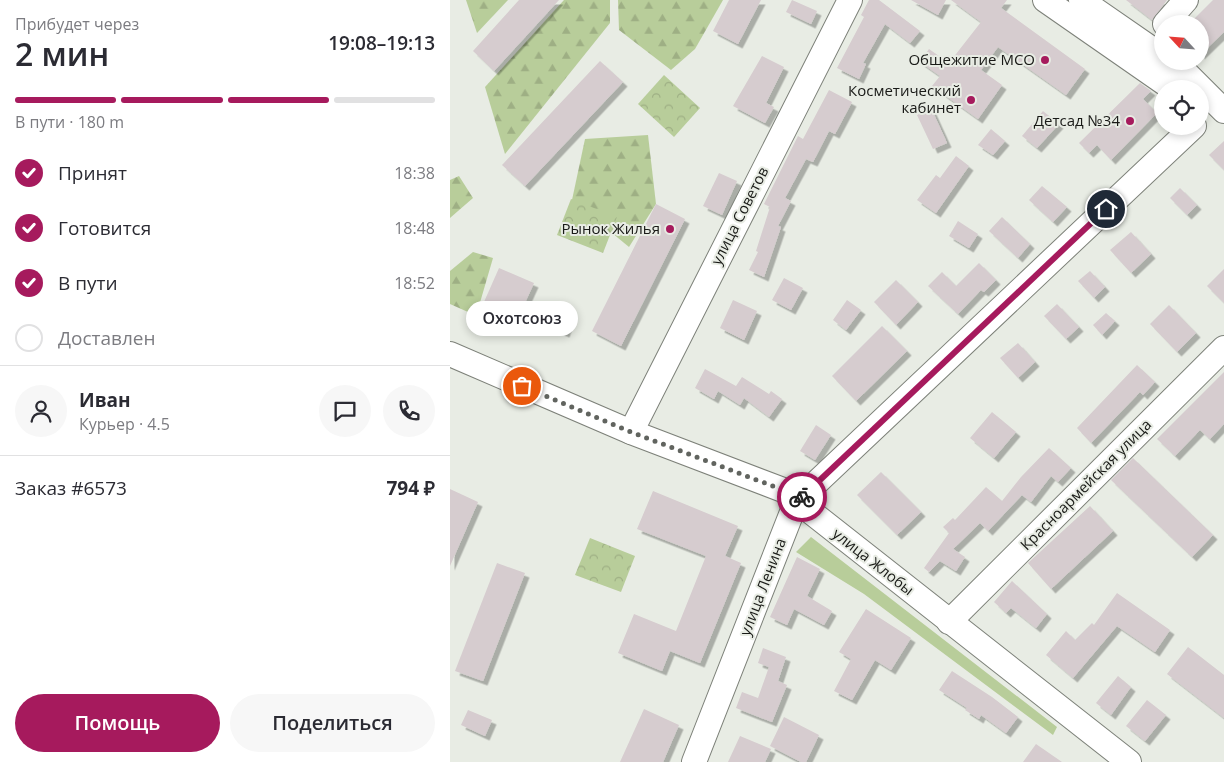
<!DOCTYPE html>
<html lang="ru">
<head>
<meta charset="utf-8">
<style>
	body { margin:0; font-family:"Open Sans",sans-serif; background:#f7f7f7; color:#2b2b33; height:100vh; display:flex; flex-direction:column; font-size:19px; white-space:nowrap }
	* { box-sizing:border-box; margin:0 }
	p { font-size:16px; color:#7c7c81 }
	.icon { flex:none; width:28px; height:28px; fill:none; stroke:currentColor; stroke-width:2; stroke-linecap:round; stroke-linejoin:round }
	.map { position:relative; flex:1; overflow:hidden }
	.sheet { display:flex; flex-direction:column; background:#fff; width:450px }
	.sheet>* { flex:none }
	.needle { width:32px; rotate:296deg }
	.buttons { position:absolute; left:704px; top:15px; display:grid; gap:10px }
	.buttons a { display:grid; place-items:center; width:55px; height:55px; border-radius:50%; background:#fff; box-shadow:0 2px 8px #0003; font-size:25px }
	.pin { position:absolute; display:grid; place-items:center; width:42px; height:42px; color:#fff; margin:-21px; border:2px solid #fff; border-radius:50%; box-shadow:0 1px 5px #0007 }
	.courier { position:absolute; display:grid; place-items:center; width:50px; height:50px; margin:-25px; border:4px solid #a61a5d; border-radius:50%; background:#fff; color:#222; box-shadow:0 1px 6px #0007 }
	.bubble { position:absolute; height:35px; border-radius:18px; background:#fff; box-shadow:0 2px 8px #0003; font-size:16px; font-weight:600; line-height:35px; text-align:center }
	.summary em { font-style:normal; font-weight:600 }
	.summary div { display:flex; flex-direction:column-reverse }
	.summary { display:flex; align-items:center; justify-content:space-between; height:85px; padding:0 15px }
	h1 { font-size:32px; font-weight:600; line-height:38px }
	.bar { display:grid; grid-template-columns:repeat(4,1fr); gap:8px 5px; align-content:center; height:60px; padding:0 15px }
	.bar i { height:6px; border-radius:4px; background:#e1e1e2 }
	.bar .on { background:#a61a5d }
	.bar p { grid-column:span 4 }
	.line { display:flex; align-items:center; gap:12px; padding:0 15px; border-top:1px solid #e1e1e2 }
	.line div { flex:1 }
	.round { display:grid; place-items:center; flex:none; width:52px; height:52px; border-radius:26px; background:#f7f7f7 }
	ol { padding:0 15px; list-style:none }
	li { display:flex; align-items:center; gap:15px; height:55px }
	li p { margin-inline-start:auto }
	li .icon { padding:5px; border-radius:50%; background:#a61a5d; color:#fff; stroke-width:4 }
	li:last-child { color:#7c7c81 }
	li i { width:28px; height:28px; border:2px solid #e1e1e2; border-radius:50% }
	.cta { display:flex; gap:10px; margin-top:auto; padding:10px 15px }
	.cta a { flex:1; height:58px; border-radius:30px; background:#a61a5d; color:#fff; font-size:20px; font-weight:600; line-height:58px; text-align:center }
	.cta a+a { background:#f7f7f7; color:#2b2b33 }
	main { display:flex; flex:1; min-height:0 }
	.map>svg:first-child { display:block }
</style>
</head>
<body>
<main>
<section class="sheet">
<div class="summary"><div><h1>2 мин</h1><p>Прибудет через</p></div><em>19:08–19:13</em></div>
<div class="bar"><i class="on"></i><i class="on"></i><i class="on"></i><i></i><p>В пути · 180 m</p></div>
<ol>
<li><svg class="icon" aria-label="check" viewBox="0 0 24 24"><path d="M5 12l5 5 9-10"/></svg>Принят<p>18:38</p></li>
<li><svg class="icon" aria-label="check" viewBox="0 0 24 24"><path d="M5 12l5 5 9-10"/></svg>Готовится<p>18:48</p></li>
<li><svg class="icon" aria-label="check" viewBox="0 0 24 24"><path d="M5 12l5 5 9-10"/></svg>В пути<p>18:52</p></li>
<li><i></i>Доставлен</li>
</ol>
<div class="line" style="height:90px"><a class="round"><svg class="icon" aria-label="person" viewBox="0 0 24 24"><circle cx="12" cy="8" r="4"/><path d="M4 21q1-7 8-7t8 7"/></svg></a><div><b>Иван</b><p>Курьер · 4.5</p></div><a class="round"><svg class="icon" aria-label="chat" viewBox="0 0 24 24"><path d="M4 5h16v11H9l-5 4z"/></svg></a><a class="round"><svg class="icon" aria-label="phone" viewBox="0 0 24 24"><path d="M5 4h4l2 5-3 2q2 4 5 5l2-3 5 2v4C11 20 4 13 5 4z"/></svg></a></div>
<div class="line" style="height:65px"><div>Заказ #6573</div><b>794 ₽</b></div>
<div class="cta"><a>Помощь</a><a>Поделиться</a></div>
</section>
<div class="map">
<svg width="774" height="762" viewBox="0 0 774 762">
	<defs>
		<pattern id="forest-firs" width="22" height="20" patternUnits="userSpaceOnUse" patternTransform="scale(1.25)"><rect width="22" height="20" fill="#b8cd9a"/><path d="M5 1l3.5 6h-7zM16 11l3.5 6h-7z" fill="#9eaf84"/></pattern>
		<pattern id="park-crowns" width="20" height="18" patternUnits="userSpaceOnUse" patternTransform="scale(1.25)"><rect width="20" height="18" fill="#b8cd9a"/><path d="M2 6a3 3 0 1 1 6 0M12 15a3 3 0 1 1 6 0" fill="none" stroke="#9eaf84"/></pattern>
		<filter id="shadow"><feDropShadow dx="4.5" dy="4.5" stdDeviation="0" flood-color="#0004"/></filter>
	</defs>
	<rect width="100%" height="100%" fill="#e8ece4"/>
	<!-- green -->
	<polygon fill="#b8cd9a" points="361,537 607,727 603,735 414,594 346,552"/>
	<!-- forest -->
	<g fill="url(#forest-firs)">
		<polygon points="16,0 58,0 27,33"/>
		<polygon points="114,0 160,0 160,23 55,154 35,87"/>
		<polygon points="168,0 273,0 245,49 221,70 169,30"/>
		<polygon points="198,135 206,204 179,247 122,200 135,139"/>
		<polygon points="9,176 23,198 0,218 0,180"/>
		<polygon points="23,252 43,258 29,306 18,312 0,304 0,271"/>
	</g>
	<!-- park -->
	<g fill="url(#park-crowns)">
		<polygon points="214,75 250,108 224,137 188,104"/>
		<polygon points="121,199 167,217 153,253 107,235"/>
		<polygon points="140,538 185,556 171,592 125,575"/>
	</g>
	<!-- building -->
	<g fill="#d6cccf" filter="url(#shadow)">
		<polygon points="69,0 109,0 44,71 23,51"/>
		<polygon points="279,0 311,0 288,44 263,31"/>
		<polygon points="342,0 367,11 361,24 336,12"/>
		<polygon points="419,0 429,0 470,31 460,43 435,24 413,63 416,64 409,79 387,68 414,17 411,15"/>
		<polygon points="461,0 496,0 488,15"/>
		<polygon points="501,0 557,0 551,8 635,69 616,95 548,47 531,70 552,85 528,119 482,86 490,76 470,62 479,49 499,63 531,22"/>
		<polygon points="676,0 717,0 702,20"/>
		<polygon points="763,0 774,0 774,32 750,55 750,24 739,24"/>
		<polygon points="312,56 334,67 316,103 324,107 315,123 283,106"/>
		<polygon points="150,61 173,82 75,186 52,165"/>
		<polygon points="690,83 701,91 693,99 707,113 661,160 647,145 639,153 629,143"/>
		<polygon points="379,90 402,102 385,134 379,131 363,162 356,159 335,198 341,201 328,226 331,227 314,277 299,270 308,252 306,251 320,207 314,204 348,136 353,139"/>
		<polygon points="481,108 497,143 483,149 467,115"/>
		<polygon points="593,111 609,124 587,148 572,136"/>
		<polygon points="541,129 555,141 543,155 528,145"/>
		<polygon points="774,141 774,170 759,155"/>
		<polygon points="506,156 519,166 486,213 467,200 486,175 490,178"/>
		<polygon points="269,173 287,181 272,215 253,206"/>
		<polygon points="592,186 617,207 603,222 579,200"/>
		<polygon points="730,188 747,205 737,215 720,198"/>
		<polygon points="206,204 235,219 171,346 142,331"/>
		<polygon points="552,217 580,244 568,258 539,231"/>
		<polygon points="508,221 528,234 519,248 499,236"/>
		<polygon points="681,232 701,254 681,273 660,250"/>
		<polygon points="529,263 546,280 534,292 531,290 508,314 478,286 492,272 506,286"/>
		<polygon points="49,268 84,283 68,318 34,302"/>
		<polygon points="774,269 774,303 757,286"/>
		<polygon points="640,271 655,287 644,298 628,281"/>
		<polygon points="334,278 353,288 341,310 322,300"/>
		<polygon points="446,280 468,302 446,325 424,302"/>
		<polygon points="283,300 307,311 294,340 270,328"/>
		<polygon points="397,300 411,310 396,330 383,320"/>
		<polygon points="99,304 122,313 115,333 92,324"/>
		<polygon points="607,304 629,327 616,339 594,316"/>
		<polygon points="719,305 746,333 727,352 700,324"/>
		<polygon points="656,313 665,321 652,335 643,325"/>
		<polygon points="432,326 457,351 406,401 382,376"/>
		<polygon points="568,343 585,362 568,378 550,358"/>
		<polygon points="687,365 705,382 693,395 690,392 641,443 627,428"/>
		<polygon points="255,369 286,386 292,377 319,394 321,391 332,399 319,417 294,398 290,405 268,391 264,399 245,388"/>
		<polygon points="774,372 774,424 760,439 750,430 725,456 707,439"/>
		<polygon points="542,412 566,432 544,458 520,438"/>
		<polygon points="366,425 381,435 365,460 350,451"/>
		<polygon points="599,448 621,468 608,482 601,476 581,502 572,495 538,531 530,523 503,549 515,557 506,571 490,561 479,572 474,568 499,533 493,527 503,518 505,520 536,487 552,501 571,477"/>
		<polygon points="683,458 763,535 742,557 661,480"/>
		<polygon points="431,472 471,512 447,535 407,495"/>
		<polygon points="0,489 28,502 0,566"/>
		<polygon points="203,491 288,526 275,556 291,563 250,663 220,651 212,671 168,653 184,614 226,631 256,556 187,529"/>
		<polygon points="640,506 663,531 601,589 578,563"/>
		<polygon points="347,557 370,569 357,596 382,611 374,625 344,609 337,625 320,617"/>
		<polygon points="47,563 75,573 33,681 5,671"/>
		<polygon points="562,581 597,614 586,628 561,608 556,613 544,602"/>
		<polygon points="667,593 720,630 705,652 667,626 623,678 596,655 616,631 625,640 642,623 644,625"/>
		<polygon points="416,609 461,638 441,670 425,660 402,700 384,691 401,659 389,652"/>
		<polygon points="738,647 774,675 774,718 717,674"/>
		<polygon points="313,648 336,657 328,681 337,685 322,722 286,708 292,692 308,698 319,667 308,663"/>
		<polygon points="502,671 542,697 568,717 556,733 531,715 529,719 515,710 517,708 489,690"/>
		<polygon points="668,676 681,687 661,715 646,703"/>
		<polygon points="697,700 716,715 695,741 676,726"/>
		<polygon points="194,709 229,725 213,762 170,762"/>
		<polygon points="18,710 42,720 35,736 11,725"/>
		<polygon points="334,717 369,735 356,762 351,762 320,746"/>
		<polygon points="290,736 321,749 315,762 278,762"/>
		<polygon points="586,744 612,762 573,762"/>
	</g>
	<g fill="none" stroke-linecap="round" stroke-linejoin="round">
		<!-- minor casing -->
		<g stroke="#7d8179" stroke-width="26">
			<g id="minor">
				<polyline points="595,0 723,89"/>
				<polyline points="631,0 712,56"/>
				<polyline points="715,24 736,0"/>
				<polyline points="720,61 736,73 774,111"/>
				<polyline points="0,354 181,432 333,490 679,762"/>
				<polyline points="181,432 400,0"/>
				<polyline points="499,622 774,348"/>
				<polyline points="244,762 346,502 744,126"/>
			</g>
		</g>
		<!-- minor -->
		<use href="#minor" stroke="#fff" stroke-width="24"/>
	</g>
	<g fill="none" stroke-linecap="round" stroke-linejoin="round">
		<!-- done -->
		<polyline stroke="#61645f" stroke-width="5" stroke-dasharray="0 9" points="72,386 181,432 333,490 346,502 352,497"/>
		<!-- route -->
		<polyline stroke="#a61a5d" stroke-width="6" points="352,497 656,209"/>
	</g>
	<!-- markers -->
	<g fill="#a61a5d" stroke="#e8ece4" stroke-width="2">
		<circle cx="595" cy="60" r="5"/>
		<circle cx="521" cy="100" r="5"/>
		<circle cx="680" cy="121" r="5"/>
		<circle cx="220" cy="229" r="5"/>
	</g>
	<g text-anchor="middle" stroke-width="4" stroke-linejoin="round" paint-order="stroke">
		<!-- poi labels -->
		<g font-size="15" fill="#191a17" stroke="#e8ece4" text-anchor="end">
			<text x="585" y="65">Общежитие МСО</text>
			<text x="511" y="96">Косметический<tspan x="511" dy="17">кабинет</tspan></text>
			<text x="670" y="126">Детсад №34</text>
			<text x="210" y="234">Рынок Жилья</text>
		</g>
		<!-- street labels -->
		<g font-size="15" fill="#191a17" stroke="#e8ece4">
			<text transform="translate(290 216) rotate(-63)" y="5">улица Советов</text>
			<text transform="translate(636 485) rotate(-45)" y="5">Красноармейская улица</text>
			<text transform="translate(423 562) rotate(38)" y="5">улица Жлобы</text>
			<text transform="translate(313 587) rotate(-69)" y="5">улица Ленина</text>
		</g>
	</g>
</svg>
<div class="buttons">
<a><svg class="needle" viewBox="-14 -14 28 28"><path d="M0-13l5 13h-10z" fill="#e53935"/><path d="M0 13l5-13h-10z" fill="#7c7c81"/></svg></a>
<a><svg class="icon" aria-label="locate" viewBox="0 0 24 24"><circle cx="12" cy="12" r="6"/><path d="M12 2v4M12 18v4M2 12h4M18 12h4"/></svg></a>
</div>
<div class="pin" style="left:72px;top:386px;background:#ea580c"><svg class="icon" aria-label="bag" viewBox="0 0 24 24"><path d="M5 8h14l-1 12H6zM9 8a3 3 0 0 1 6 0"/></svg></div>
<div class="pin" style="left:656px;top:209px;background:#1f2937"><svg class="icon" aria-label="home" viewBox="0 0 24 24"><path d="M3 11l9-7 9 7M6 9v11h12V9"/></svg></div>
<div class="courier" style="left:352px;top:497px"><svg class="icon" aria-label="bike" viewBox="0 0 24 24"><circle cx="6" cy="16" r="4"/><circle cx="18" cy="16" r="4"/><path d="M6 16l4-8h5l3 8M10 8l3 8H6M13 5h3"/></svg></div>
<div class="bubble" style="left:16px;top:301px;width:112px">Охотсоюз</div>
</div>
</main>
</body>
</html>
